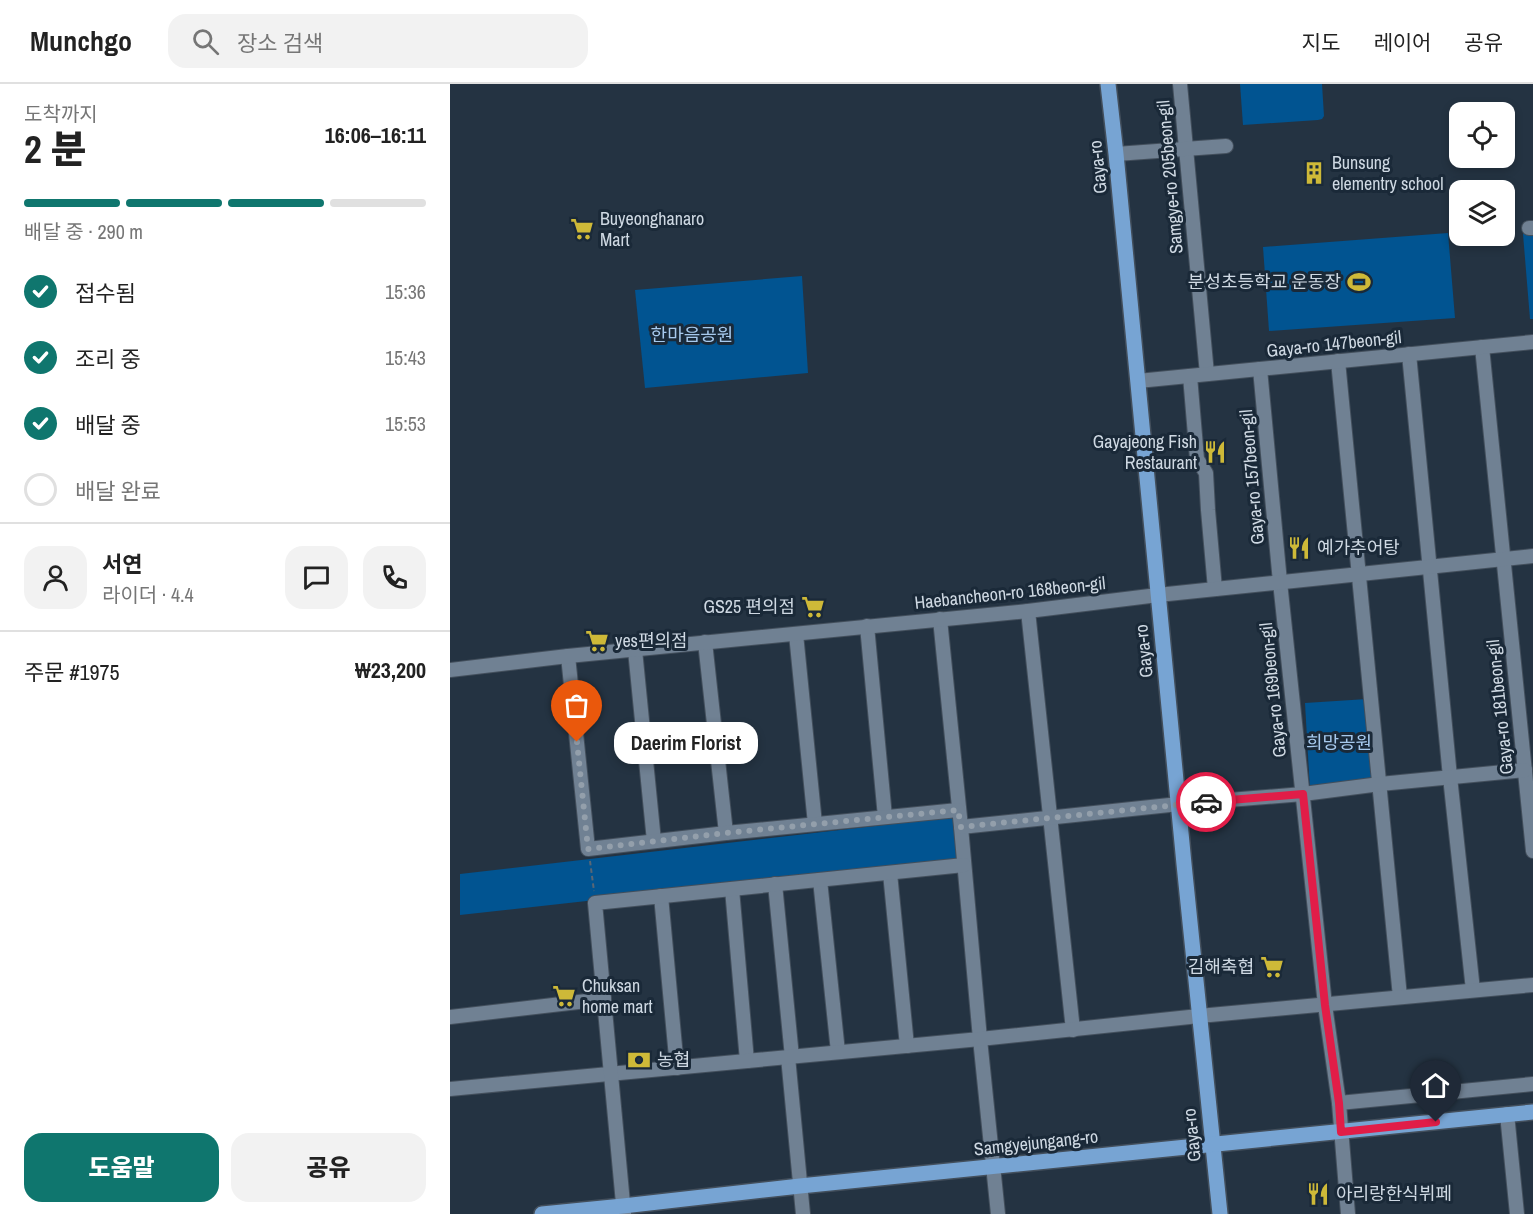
<!DOCTYPE html>
<html lang="ko">
<head>
<meta charset="utf-8">
<style>
	body { margin:0; font-family:"Archivo Narrow","Noto Sans KR",sans-serif; background:#f2f2f2; color:#222; height:100vh; display:flex; flex-direction:column; font-size:22px; white-space:nowrap }
	* { box-sizing:border-box; margin:0 }
	p { font-size:20px; color:#767676 }
	.icon { flex:none; width:33px; height:33px; fill:none; stroke:currentColor; stroke-width:2; stroke-linecap:round; stroke-linejoin:round }
	.map { position:relative; flex:1; overflow:hidden }
	.drawer { display:flex; flex-direction:column; background:#fff; width:450px }
	.drawer>* { flex:none }
	.controls { position:absolute; left:999px; top:18px; display:grid; gap:12px }
	.controls a { display:grid; place-items:center; width:66px; height:66px; border-radius:12px; background:#fff; box-shadow:0 3px 9px #0003; font-size:30px }
	.pin { position:absolute; display:grid; place-items:center; width:51px; height:51px; color:#fff; margin:-62px -26px; border-radius:50% 50% 50% 0; rotate:-45deg; box-shadow:0 0 6px #0007 }
	.pin .icon { rotate:45deg }
	.courier { position:absolute; display:grid; place-items:center; width:60px; height:60px; margin:-30px; border:4px solid #e11d48; border-radius:50%; background:#fff; color:#222; box-shadow:0 2px 8px #0007 }
	.bubble { position:absolute; height:42px; border-radius:18px; background:#fff; box-shadow:0 3px 9px #0003; font-size:20px; font-weight:800; line-height:42px; text-align:center }
	.overview em { font-style:normal; font-weight:800 }
	.overview div { display:flex; flex-direction:column-reverse }
	.overview { display:flex; align-items:center; justify-content:space-between; height:102px; padding:0 24px }
	h1 { font-size:39px; font-weight:800; line-height:45px }
	.bar { display:grid; grid-template-columns:repeat(4,1fr); gap:9px 6px; align-content:center; height:72px; padding:0 24px }
	.bar i { height:8px; border-radius:4px; background:#e0e0e0 }
	.bar .on { background:#0f766e }
	.bar p { grid-column:span 4 }
	.line { display:flex; align-items:center; gap:15px; padding:0 24px; border-top:2px solid #e0e0e0 }
	.line div { flex:1 }
	.round { display:grid; place-items:center; flex:none; width:63px; height:63px; border-radius:18px; background:#f2f2f2 }
	ol { padding:0 24px; list-style:none }
	li { display:flex; align-items:center; gap:18px; height:66px }
	li p { margin-inline-start:auto }
	li .icon { padding:6px; border-radius:50%; background:#0f766e; color:#fff; stroke-width:4 }
	li:last-child { color:#767676 }
	li i { width:33px; height:33px; border:3px solid #e0e0e0; border-radius:50% }
	.action { display:flex; gap:12px; margin-top:auto; padding:12px 24px }
	.action a { flex:1; height:69px; border-radius:18px; background:#0f766e; color:#fff; font-size:24px; font-weight:800; line-height:69px; text-align:center }
	.action a+a { background:#f2f2f2; color:#222 }
	header { display:flex; align-items:center; gap:36px; box-sizing:border-box; height:84px; padding:0 30px; background:#fff; border-bottom:2px solid #e0e0e0 }
	header strong { font-size:28px }
	nav { display:flex; gap:33px; margin-inline-start:auto; font-size:21px }
	.search { width:420px; height:54px; background:#f2f2f2; display:flex; align-items:center; gap:15px; box-sizing:border-box; padding:0 21px; border-radius:18px; color:#767676; font-size:22px }
	main { display:flex; flex:1; min-height:0 }
	.map>svg:first-child { display:block }
</style>
</head>
<body>
<header>
<strong>Munchgo</strong>
<div class="search"><svg class="icon" aria-label="search" viewBox="0 0 24 24"><circle cx="10" cy="10" r="6"/><path d="M15 15l6 6"/></svg>장소 검색</div>
<nav><a>지도</a><a>레이어</a><a>공유</a></nav>
</header>
<main>
<section class="drawer">
<div class="overview"><div><h1>2 분</h1><p>도착까지</p></div><em>16:06–16:11</em></div>
<div class="bar"><i class="on"></i><i class="on"></i><i class="on"></i><i></i><p>배달 중 · 290 m</p></div>
<ol>
<li><svg class="icon" aria-label="check" viewBox="0 0 24 24"><path d="M5 12l5 5 9-10"/></svg>접수됨<p>15:36</p></li>
<li><svg class="icon" aria-label="check" viewBox="0 0 24 24"><path d="M5 12l5 5 9-10"/></svg>조리 중<p>15:43</p></li>
<li><svg class="icon" aria-label="check" viewBox="0 0 24 24"><path d="M5 12l5 5 9-10"/></svg>배달 중<p>15:53</p></li>
<li><i></i>배달 완료</li>
</ol>
<div class="line" style="height:108px"><a class="round"><svg class="icon" aria-label="person" viewBox="0 0 24 24"><circle cx="12" cy="8" r="4"/><path d="M4 21q1-7 8-7t8 7"/></svg></a><div><b>서연</b><p>라이더 · 4.4</p></div><a class="round"><svg class="icon" aria-label="chat" viewBox="0 0 24 24"><path d="M4 5h16v11H9l-5 4z"/></svg></a><a class="round"><svg class="icon" aria-label="phone" viewBox="0 0 24 24"><path d="M5 4h4l2 5-3 2q2 4 5 5l2-3 5 2v4C11 20 4 13 5 4z"/></svg></a></div>
<div class="line" style="height:78px"><div>주문 #1975</div><b>₩23,200</b></div>
<div class="action"><a>도움말</a><a>공유</a></div>
</section>
<div class="map">
<svg width="1083" height="1130" viewBox="0 0 1083 1130">
	<rect width="100%" height="100%" fill="#243342"/>
	<!-- green -->
	<g fill="#015491">
		<polygon points="790,0 872,0 874,32 872,35 868,36 793,41"/>
		<polygon points="998,149 1005,234 819,247 813,163"/>
		<polygon points="1083,149 1083,235 1080,235 1073,150"/>
		<polygon points="352,192 358,289 195,304 185,206"/>
		<polygon points="917,615 925,698 860,706 855,619"/>
		<polygon points="503,733 507,776 10,831 10,790"/>
	</g>
	<g fill="none" stroke-linecap="round" stroke-linejoin="round">
		<!-- minor casing -->
		<g stroke="#434f5c" stroke-width="16">
			<g id="minor">
				<polyline points="730,0 757,290"/>
				<polyline points="666,70 776,62"/>
				<polyline points="1079,144 1083,144"/>
				<polyline points="1032,263 1083,767"/>
				<polyline points="959,270 1000,693 1023,906"/>
				<polyline points="888,277 950,913"/>
				<polyline points="810,285 830,498 875,921 889,1019 898,1130"/>
				<polyline points="740,292 747,375 756,389 758,426 765,505"/>
				<polyline points="688,297 1083,258"/>
				<polyline points="578,527 623,946"/>
				<polyline points="490,535 511,743 530,955 548,1130"/>
				<polyline points="417,542 435,733"/>
				<polyline points="346,550 365,740"/>
				<polyline points="255,558 276,749"/>
				<polyline points="185,566 204,757"/>
				<polyline points="118,572 138,765 276,749 508,726"/>
				<polyline points="0,586 118,572 578,527 708,511 1083,472"/>
				<polyline points="511,743 729,720 853,710 930,700 1075,686"/>
				<polyline points="440,789 457,962"/>
				<polyline points="370,796 388,968"/>
				<polyline points="325,800 342,973"/>
				<polyline points="282,805 297,977"/>
				<polyline points="211,812 227,984"/>
				<polyline points="0,933 154,915"/>
				<polyline points="338,973 353,1130"/>
				<polyline points="0,1005 530,955 749,932 1083,901"/>
				<polyline points="889,1019 1083,1000"/>
				<polyline points="1057,1030 1067,1130"/>
				<polyline points="174,1130 145,819 514,781"/>
			</g>
		</g>
		<!-- major casing -->
		<g stroke="#434f5c" stroke-width="18">
			<g id="major">
				<path d="M 658,0 L 666,70 C 700,424 732,777 770,1130"/>
				<polyline points="92,1130 173,1122 350,1102 1083,1028"/>
			</g>
		</g>
		<!-- path -->
		<polyline stroke="#5a6775" stroke-width="2" stroke-dasharray="4.5 3" stroke-linecap="butt" points="140,777 144,807"/>
		<!-- minor -->
		<use href="#minor" stroke="#708193" stroke-width="14"/>
		<!-- major -->
		<use href="#major" stroke="#77a4d3" stroke-width="15"/>
	</g>
	<g fill="none" stroke-linecap="round" stroke-linejoin="round">
		<!-- done -->
		<polyline stroke="#939fab" stroke-width="6" stroke-dasharray="0 10.8" points="127,658 138,765 276,749 508,726 511,743 756,718"/>
		<!-- route -->
		<polyline stroke="#e11d48" stroke-width="8" points="756,718 853,710 875,921 889,1019 891,1048 986,1038"/>
	</g>
	<!-- icons -->
	<defs>
		<g id="building-bare" transform="scale(1.8)"><path d="M-4-6H4V6H1V3H-1V6H-4ZM-2.5-4.3h1.7v1.8h-1.7ZM.8-4.3h1.7v1.8H.8ZM-2.5-1h1.7V.8h-1.7ZM.8-1h1.7V.8H.8Z" fill="#ceb938" stroke="#1a2938" stroke-width="2.5" paint-order="stroke"/></g>
		<g id="supermarket-bare" transform="scale(1.8)"><path d="M-6-5.5h2.5l.6 2H6L4.5 2H-2.5L-4.4-4H-6ZM-1.5 3.2a1.3 1.3 0 1 0 .1 0ZM3 3.2a1.3 1.3 0 1 0 .1 0Z" fill="#ceb938" stroke="#1a2938" stroke-width="2.5" paint-order="stroke"/></g>
		<g id="stadium-bare" transform="scale(1.8)"><path d="M0-5a6.5 5 0 1 0 0 10a6.5 5 0 1 0 0-10ZM-3.5-1.8h7v3.6h-7Z" fill="#ceb938" stroke="#1a2938" stroke-width="2.5" paint-order="stroke"/></g>
		<g id="restaurant-bare" transform="scale(1.8)"><path d="M-5-6h1v4h1v-4h1v4h1v-4h1v5L-1.5 .5V6h-2V.5L-5-1ZM5-6V6H3V1.5H1.5Q1.5-4 5-6Z" fill="#ceb938" stroke="#1a2938" stroke-width="2.5" paint-order="stroke"/></g>
		<g id="bank-bare" transform="scale(1.8)"><path d="M-6-4H6V4H-6ZM0-2.3a2.3 2.3 0 1 0 0 4.6a2.3 2.3 0 1 0 0-4.6Z" fill="#ceb938" stroke="#1a2938" stroke-width="2.5" paint-order="stroke"/></g>
	</defs>
	<g fill-rule="evenodd">
		<use href="#building-bare" x="864" y="89"/>
		<use href="#supermarket-bare" x="132" y="145"/>
		<use href="#stadium-bare" x="909" y="198"/>
		<use href="#restaurant-bare" x="765" y="368"/>
		<use href="#restaurant-bare" x="849" y="464"/>
		<use href="#supermarket-bare" x="363" y="523"/>
		<use href="#supermarket-bare" x="147" y="557"/>
		<use href="#supermarket-bare" x="822" y="883"/>
		<use href="#supermarket-bare" x="114" y="912"/>
		<use href="#bank-bare" x="189" y="976"/>
		<use href="#restaurant-bare" x="868" y="1110"/>
	</g>
	<g text-anchor="middle" stroke-width="6" stroke-linejoin="round" paint-order="stroke">
		<!-- poi labels -->
		<g font-size="18" fill="#cfd9e3" stroke="#1a2938" text-anchor="start">
			<text x="882" y="85">Bunsung<tspan x="882" dy="21">elementry school</tspan></text>
			<text x="150" y="141">Buyeonghanaro<tspan x="150" dy="21">Mart</tspan></text>
			<text x="891" y="204" text-anchor="end">분성초등학교 운동장</text>
			<text x="747" y="364" text-anchor="end">Gayajeong Fish<tspan x="747" dy="21">Restaurant</tspan></text>
			<text x="867" y="470">예가추어탕</text>
			<text x="345" y="529" text-anchor="end">GS25 편의점</text>
			<text x="165" y="563">yes편의점</text>
			<text x="804" y="889" text-anchor="end">김해축협</text>
			<text x="132" y="908">Chuksan<tspan x="132" dy="21">home mart</tspan></text>
			<text x="207" y="982">농협</text>
			<text x="886" y="1116">아리랑한식뷔페</text>
		</g>
		<!-- street labels -->
		<g font-size="18" fill="#cfd9e3" stroke="#1a2938">
			<text transform="translate(648 83) rotate(-96)" y="6">Gaya-ro</text>
			<text transform="translate(720 93) rotate(-95)" y="6">Samgye-ro 205beon-gil</text>
			<text transform="translate(884 260) rotate(-6)" y="6">Gaya-ro 147beon-gil</text>
			<text transform="translate(802 393) rotate(-95)" y="6">Gaya-ro 157beon-gil</text>
			<text transform="translate(560 509) rotate(-6)" y="6">Haebancheon-ro 168beon-gil</text>
			<text transform="translate(694 567) rotate(-96)" y="6">Gaya-ro</text>
			<text transform="translate(823 606) rotate(-96)" y="6">Gaya-ro 169beon-gil</text>
			<text transform="translate(1050 623) rotate(-96)" y="6">Gaya-ro 181beon-gil</text>
			<text transform="translate(742 1051) rotate(-96)" y="6">Gaya-ro</text>
			<text transform="translate(586 1059) rotate(-6)" y="6">Samgyejungang-ro</text>
		</g>
		<!-- park labels -->
		<g font-size="18" fill="#a7caee" stroke="#1a2938">
			<text x="242" y="257">한마음공원</text>
			<text x="889" y="665">희망공원</text>
		</g>
	</g>
</svg>
<div class="controls">
<a><svg class="icon" aria-label="locate" viewBox="0 0 24 24"><circle cx="12" cy="12" r="6"/><path d="M12 2v4M12 18v4M2 12h4M18 12h4"/></svg></a>
<a><svg class="icon" aria-label="layers" viewBox="0 0 24 24"><path d="M12 4l9 5-9 5-9-5zM3 14l9 5 9-5"/></svg></a>
</div>
<div class="pin" style="left:127px;top:658px;background:#ea580c"><svg class="icon" aria-label="bag" viewBox="0 0 24 24"><path d="M5 8h14l-1 12H6zM9 8a3 3 0 0 1 6 0"/></svg></div>
<div class="pin" style="left:986px;top:1038px;background:#1f2937"><svg class="icon" aria-label="home" viewBox="0 0 24 24"><path d="M3 11l9-7 9 7M6 9v11h12V9"/></svg></div>
<div class="courier" style="left:756px;top:718px"><svg class="icon" aria-label="car" viewBox="0 0 24 24"><path d="M5 17H2v-5l4-1 3-4h7l3 4 3 1v5h-3M9 17h6M6 11h13"/><circle cx="7" cy="17" r="2"/><circle cx="17" cy="17" r="2"/></svg></div>
<div class="bubble" style="left:164px;top:638px;width:144px">Daerim Florist</div>
</div>
</main>
</body>
</html>
